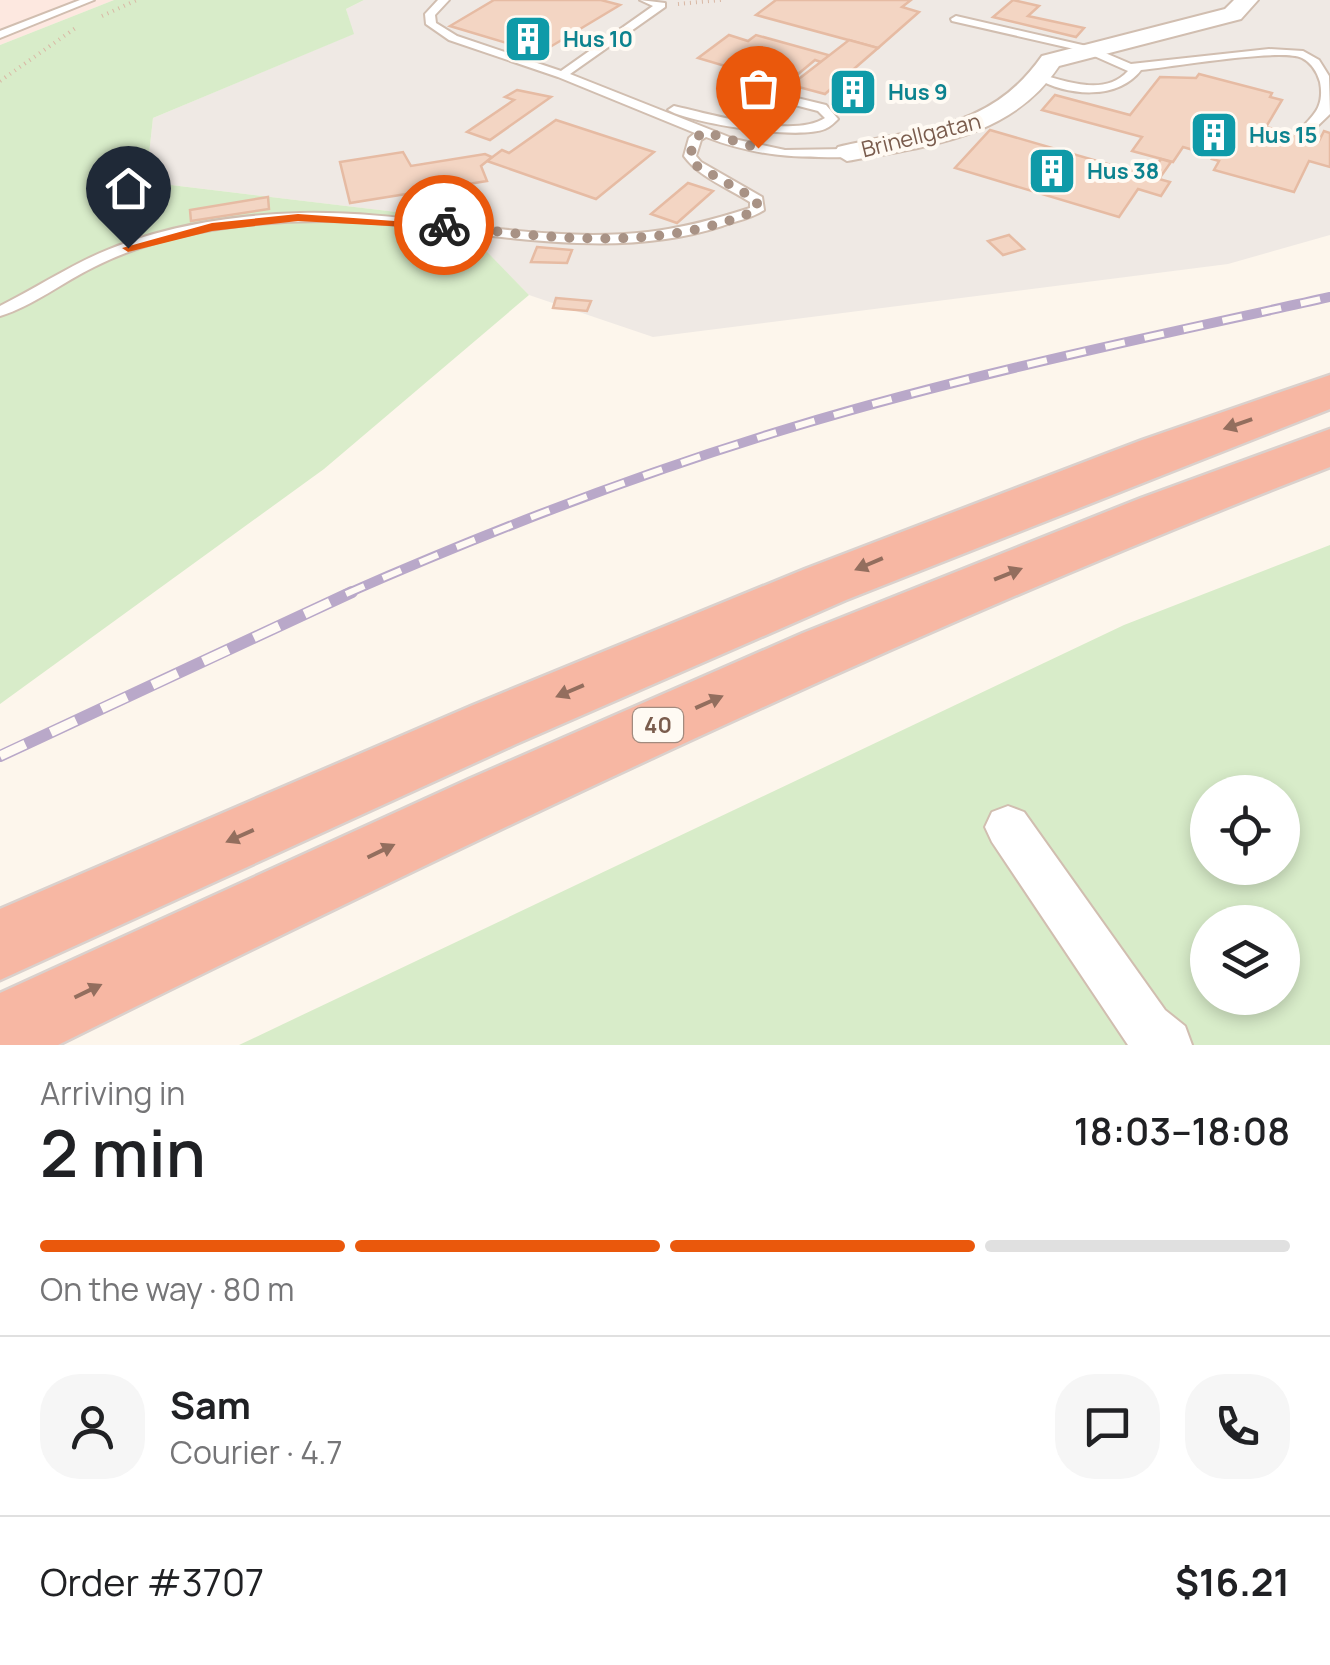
<!DOCTYPE html>
<html lang="en">
<head>
<meta charset="utf-8">
<style>
	body { margin:0; font-family:Manrope,sans-serif; background:#f6f6f6; color:#202124; height:100vh; display:flex; flex-direction:column; font-size:38px; white-space:nowrap }
	* { box-sizing:border-box; margin:0 }
	p { font-size:32px; color:#757577 }
	.icon { flex:none; width:55px; height:55px; fill:none; stroke:currentColor; stroke-width:2; stroke-linecap:round; stroke-linejoin:round }
	.map { position:relative; height:1045px; overflow:hidden }
	.sheet { display:flex; flex-direction:column; background:#fff; flex:1 }
	.sheet>* { flex:none }
	.fabs { position:absolute; left:1190px; top:775px; display:grid; gap:20px }
	.fabs a { display:grid; place-items:center; width:110px; height:110px; border-radius:50%; background:#fff; box-shadow:0 5px 15px #0003; font-size:50px }
	.pin { position:absolute; display:grid; place-items:center; width:85px; height:85px; color:#fff; margin:-102px -42px; border-radius:50% 50% 50% 0; rotate:-45deg; box-shadow:0 0 10px #0007 }
	.pin .icon { rotate:45deg }
	.courier { position:absolute; display:grid; place-items:center; width:100px; height:100px; margin:-50px; border:8px solid #ea580c; border-radius:50%; background:#fff; color:#222; box-shadow:0 2px 12px #0007 }
	.headline em { font-style:normal; font-weight:600 }
	.headline div { display:flex; flex-direction:column-reverse }
	.headline { display:flex; align-items:center; justify-content:space-between; height:170px; padding:0 40px }
	h1 { font-size:65px; font-weight:600; line-height:75px }
	.bar { display:grid; grid-template-columns:repeat(4,1fr); gap:15px 10px; align-content:center; height:120px; padding:0 40px }
	.bar i { height:12px; border-radius:8px; background:#e0e0e0 }
	.bar .selected { background:#ea580c }
	.bar p { grid-column:span 4 }
	.line { display:flex; align-items:center; gap:25px; padding:0 40px; border-top:2px solid #e0e0e0 }
	.line div { flex:1 }
	.round { display:grid; place-items:center; flex:none; width:105px; height:105px; border-radius:40px; background:#f6f6f6 }
	.map>svg:first-child { display:block }
</style>
</head>
<body>
<div class="map">
<svg width="1330" height="1045" viewBox="0 0 1330 1045">
	<rect width="100%" height="100%" fill="#fdf6ec"/>
	<!-- commercial -->
	<polygon fill="#fde8e0" points="0,0 114,0 0,45"/>
	<!-- industrial -->
	<polygon fill="#efe9e4" points="364,0 1330,0 1330,235 1228,264 653,337 529,295 454,219 146,182 153,118 353,34 346,9"/>
	<!-- green -->
	<g fill="#d8ecc9" fill-rule="evenodd">
		<polygon points="114,0 364,0 346,9 354,34 153,118 146,182 455,219 529,295 324,469 0,704 0,45"/>
		<path d="M 1330,545 L 1330,1045 L 239,1045 L 1124,625 ZM 1208,792 L 1282,792 L 1282,868 L 1208,868 ZM 1208,922 L 1282,922 L 1282,998 L 1208,998 Z"/>
	</g>
	<!-- building -->
	<g fill="#f3d5c3" stroke="#e6bba3" stroke-width="2.5">
		<polygon points="494,0 601,0 620,5 540,53 450,26"/>
		<polygon points="776,0 911,0 902,7 919,12 878,48 756,15"/>
		<polygon points="1013,0 1039,6 1028,16 1084,28 1076,37 993,17"/>
		<polygon points="729,35 748,41 756,35 832,56 824,63 815,60 786,84 698,58"/>
		<polygon points="849,40 878,48 825,94 791,85"/>
		<polygon points="1199,74 1272,93 1270,97 1282,100 1266,127 1319,141 1324,131 1330,133 1330,167 1309,161 1294,192 1214,170 1219,161 1212,159 1214,156 1183,147 1173,162 1132,151 1142,137 1042,110 1055,95 1130,115 1160,77 1196,78"/>
		<polygon points="517,90 551,97 490,140 467,132 514,100 505,97"/>
		<polygon points="556,120 654,152 596,199 487,161 502,150 509,153"/>
		<polygon points="990,130 1149,176 1161,159 1171,162 1159,179 1170,182 1161,196 1138,189 1119,217 955,168"/>
		<polygon points="403,152 411,166 485,154 492,157 481,166 487,181 350,203 340,162"/>
		<polygon points="688,183 713,191 677,223 651,214"/>
		<polygon points="268,197 269,209 191,221 190,210"/>
		<polygon points="1009,235 1024,249 1003,255 988,241"/>
		<polygon points="537,247 572,250 567,263 531,262"/>
		<polygon points="556,298 591,301 587,311 553,308"/>
	</g>
	<g fill="none" stroke-linecap="round" stroke-linejoin="round">
		<!-- lane casing -->
		<g stroke="#d1beb0" stroke-width="4">
			<g id="lane">
				<polygon points="80,0 94,0 0,38 0,31"/>
				<path d="M 438,0 L 449,0 L 435,15 L 436,23 L 457,36 L 561,71 L 653,6 L 640,0 L 665,3 L 665,7 L 570,74 L 734,139 L 785,150 L 847,149 L 853,153 L 847,157 C 795,158 755,156 706,137 L 701,140 L 696,156 L 701,162 L 762,197 L 764,210 C 752,218 736,221 722,226 C 606,264 478,229 360,222 C 322,220 284,221 247,225 C 194,231 141,243 94,267 C 63,282 33,306 0,316 L 0,306 C 34,289 66,268 100,253 C 162,226 233,215 300,213 C 416,210 532,245 648,232 C 683,228 716,219 750,208 L 750,202 C 728,188 699,177 684,156 L 689,138 L 695,133 L 558,77 L 449,40 L 426,24 L 425,14 Z"/>
				<path d="M 956,16 L 1091,47 L 1131,64 L 1269,49 L 1303,51 L 1319,60 L 1329,76 L 1330,114 L 1306,137 L 1296,134 C 1312,116 1325,109 1320,82 C 1317,72 1312,63 1302,58 C 1280,48 1172,67 1141,70 C 1117,101 1067,96 1036,78 L 1042,75 C 1070,82 1105,96 1128,71 L 1083,51 L 952,21 L 951,19 Z"/>
				<path d="M 768,91 L 826,105 L 838,119 C 835,122 830,127 825,129 C 798,140 693,124 668,110 L 674,106 C 710,114 793,139 825,118 L 818,111 L 764,97 L 764,93 Z"/>
			</g>
		</g>
		<!-- street casing -->
		<g stroke="#d1beb0" stroke-width="4">
			<g id="street">
				<path d="M 1234,0 L 1258,0 L 1241,19 L 1059,66 C 1011,139 926,146 847,161 L 834,153 L 838,147 C 919,127 989,132 1042,56 L 1225,9 Z"/>
				<polygon points="1008,806 1024,812 1165,1010 1185,1026 1192,1045 1128,1045 992,842 985,827 992,812"/>
			</g>
		</g>
		<!-- highway casing -->
		<g stroke="#dad1cd" stroke-width="5">
			<g id="highway">
				<polygon points="1330,375 1330,409 846,600 516,744 0,980 0,909 471,706 805,569 1142,440"/>
				<path d="M 1330,429 L 1330,467 C 895,636 476,838 58,1045 L 0,1045 L 0,993 L 469,779 L 803,633 L 1141,498 Z"/>
			</g>
		</g>
		<!-- path -->
		<g stroke="#d9b8a5" stroke-width="4" stroke-dasharray="1 5" stroke-linecap="butt">
			<polyline points="678,4 721,0"/>
			<polyline points="102,16 137,0"/>
			<polyline points="0,81 77,27"/>
		</g>
		<!-- lane -->
		<use href="#lane" fill="#fff" fill-rule="evenodd"/>
		<!-- street -->
		<use href="#street" fill="#fff" fill-rule="evenodd"/>
		<!-- highway -->
		<use href="#highway" fill="#f7b7a3" fill-rule="evenodd"/>
		<!-- rail-far1 casing -->
		<g stroke="#b9a8c9" stroke-width="10">
			<path id="rail-far1" d="M 346,594 C 492,530 640,473 793,427 C 969,374 1150,337 1330,297"/>
		</g>
		<!-- rail casing -->
		<g stroke="#b9a8c9" stroke-width="12">
			<polyline id="rail" points="0,756 352,592"/>
		</g>
		<!-- rail-far1 -->
		<use href="#rail-far1" stroke="#fffaf3" stroke-width="6" stroke-dasharray="20" stroke-linecap="butt"/>
		<!-- rail -->
		<use href="#rail" stroke="#fffaf3" stroke-width="9" stroke-dasharray="28" stroke-linecap="butt"/>
	</g>
	<!-- one-way arrows -->
	<defs><path id="oneway-solid" d="M-6-.8H1V-3.2L6.5 0L1 3.2V.8H-6Z" transform="scale(2.5)"/></defs>
	<g fill="#936e5e">
		<use href="#oneway-solid" transform="translate(1238 424) rotate(161)"/>
		<use href="#oneway-solid" transform="translate(869 564) rotate(157)"/>
		<use href="#oneway-solid" transform="translate(1008 574) rotate(-22)"/>
		<use href="#oneway-solid" transform="translate(570 691) rotate(157)"/>
		<use href="#oneway-solid" transform="translate(709 702) rotate(-24)"/>
		<use href="#oneway-solid" transform="translate(240 836) rotate(156)"/>
		<use href="#oneway-solid" transform="translate(381 851) rotate(-26)"/>
		<use href="#oneway-solid" transform="translate(88 991) rotate(-26)"/>
	</g>
	<!-- route -->
	<polygon fill="#ea580c" points="298,214 450,225 444,229 298,221 212,231 128,252 122,248 212,223"/>
	<g fill="none" stroke-linecap="round" stroke-linejoin="round">
		<!-- done -->
		<path stroke="#a89285" stroke-width="10" stroke-dasharray="0 18" d="M 444,225 C 547,238 659,253 757,210 L 757,200 L 697,166 L 690,156 L 695,138 L 705,132 L 758,148"/>
	</g>
	<!-- icons -->
	<defs>
		<g id="building-square" transform="scale(2.5)"><rect x="-9" y="-9" width="18" height="18" rx="4" fill="#0f9aa8" stroke="#fffaf3"/><path d="M-4-6H4V6H1V3H-1V6H-4ZM-2.5-4.3h1.7v1.8h-1.7ZM.8-4.3h1.7v1.8H.8ZM-2.5-1h1.7V.8h-1.7ZM.8-1h1.7V.8H.8Z" fill="#fff"/></g>
	</defs>
	<g fill-rule="evenodd">
		<use href="#building-square" x="528" y="39"/>
		<use href="#building-square" x="853" y="92"/>
		<use href="#building-square" x="1214" y="135"/>
		<use href="#building-square" x="1052" y="171"/>
	</g>
	<g text-anchor="middle" stroke-width="8" stroke-linejoin="round" paint-order="stroke">
		<!-- far-culture labels -->
		<g font-size="22" font-weight="bold" fill="#0d838f" stroke="#fffaf3" text-anchor="start">
			<text x="563" y="47">Hus 10</text>
			<text x="888" y="100">Hus 9</text>
			<text x="1249" y="143">Hus 15</text>
			<text x="1087" y="179">Hus 38</text>
		</g>
		<!-- far-street labels -->
		<g font-size="22" fill="#7a5c4d" stroke="#fffaf3">
			<text transform="translate(921 135) rotate(-14)" y="8">Brinellgatan</text>
		</g>
		<!-- shield labels -->
		<rect fill="#fffaf3" stroke="#a28b7f" stroke-width="2.5" x="633" y="708" width="50" height="34" rx="8"/>
		<g font-size="22" font-weight="bold" fill="#7a5c4d">
			<text x="658" y="733">40</text>
		</g>
	</g>
</svg>
<div class="fabs">
<a><svg class="icon" aria-label="locate" viewBox="0 0 24 24"><circle cx="12" cy="12" r="6"/><path d="M12 2v4M12 18v4M2 12h4M18 12h4"/></svg></a>
<a><svg class="icon" aria-label="layers" viewBox="0 0 24 24"><path d="M12 4l9 5-9 5-9-5zM3 14l9 5 9-5"/></svg></a>
</div>
<div class="pin" style="left:758px;top:148px;background:#ea580c"><svg class="icon" aria-label="bag" viewBox="0 0 24 24"><path d="M5 8h14l-1 12H6zM9 8a3 3 0 0 1 6 0"/></svg></div>
<div class="pin" style="left:128px;top:248px;background:#1f2937"><svg class="icon" aria-label="home" viewBox="0 0 24 24"><path d="M3 11l9-7 9 7M6 9v11h12V9"/></svg></div>
<div class="courier" style="left:444px;top:225px"><svg class="icon" aria-label="bike" viewBox="0 0 24 24"><circle cx="6" cy="16" r="4"/><circle cx="18" cy="16" r="4"/><path d="M6 16l4-8h5l3 8M10 8l3 8H6M13 5h3"/></svg></div>
</div>
<section class="sheet">
<div class="headline"><div><h1>2 min</h1><p>Arriving in</p></div><em>18:03–18:08</em></div>
<div class="bar"><i class="selected"></i><i class="selected"></i><i class="selected"></i><i></i><p>On the way · 80 m</p></div>
<div class="line" style="height:180px"><a class="round"><svg class="icon" aria-label="person" viewBox="0 0 24 24"><circle cx="12" cy="8" r="4"/><path d="M4 21q1-7 8-7t8 7"/></svg></a><div><b>Sam</b><p>Courier · 4.7</p></div><a class="round"><svg class="icon" aria-label="chat" viewBox="0 0 24 24"><path d="M4 5h16v11H9l-5 4z"/></svg></a><a class="round"><svg class="icon" aria-label="phone" viewBox="0 0 24 24"><path d="M5 4h4l2 5-3 2q2 4 5 5l2-3 5 2v4C11 20 4 13 5 4z"/></svg></a></div>
<div class="line" style="height:130px"><div>Order #3707</div><b>$16.21</b></div>
</section>
</body>
</html>
